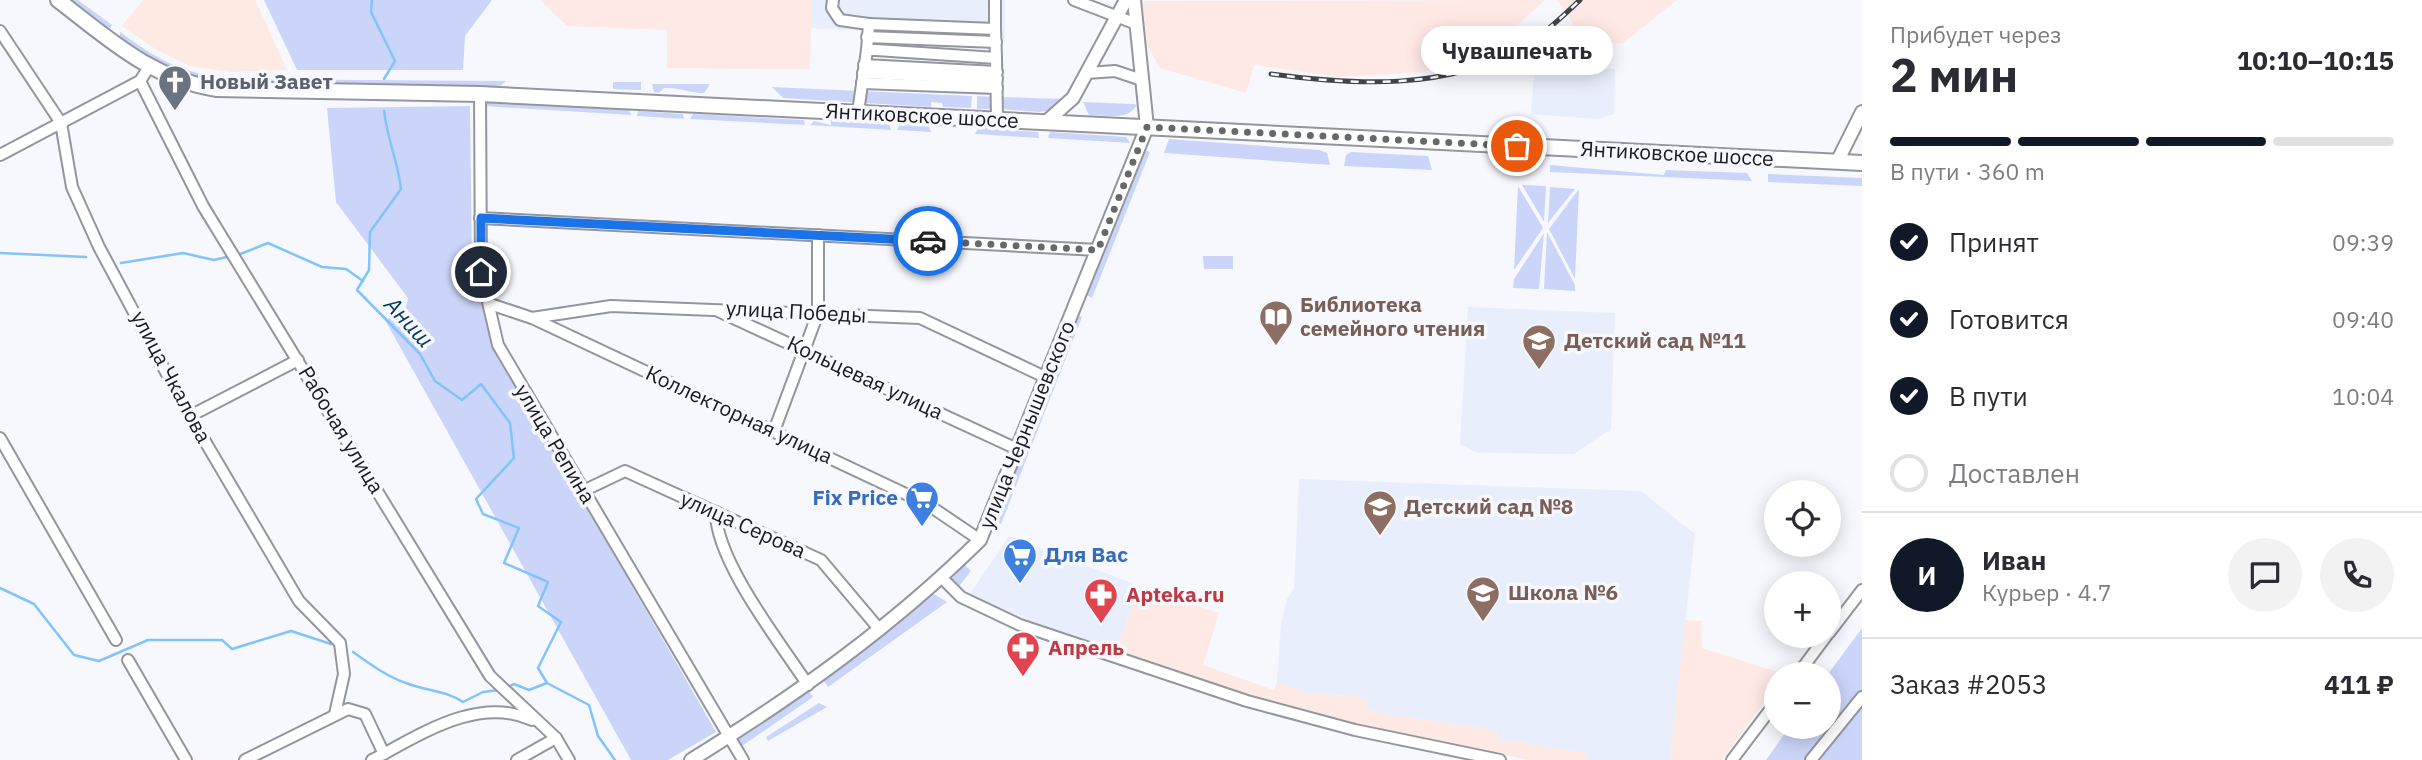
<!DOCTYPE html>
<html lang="ru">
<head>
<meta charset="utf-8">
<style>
	body { margin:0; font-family:"IBM Plex Sans",sans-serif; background:#f2f2f3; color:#2b2b33; height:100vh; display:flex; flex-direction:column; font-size:26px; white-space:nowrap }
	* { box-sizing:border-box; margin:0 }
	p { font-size:23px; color:#7c7c81 }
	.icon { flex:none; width:38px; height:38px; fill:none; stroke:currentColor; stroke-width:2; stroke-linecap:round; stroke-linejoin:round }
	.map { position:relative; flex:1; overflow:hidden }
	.sheet { display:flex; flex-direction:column; background:#fff; width:560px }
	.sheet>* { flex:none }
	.fabs { position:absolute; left:1764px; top:480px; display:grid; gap:14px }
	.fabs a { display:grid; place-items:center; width:77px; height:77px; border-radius:50%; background:#fff; box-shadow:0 4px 18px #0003; font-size:35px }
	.pin { position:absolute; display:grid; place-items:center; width:60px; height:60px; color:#fff; margin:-30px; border:4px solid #fff; border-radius:50%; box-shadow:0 2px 7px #0007 }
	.courier { position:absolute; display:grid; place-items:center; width:70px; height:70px; margin:-35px; border:5px solid #1a73e8; border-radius:50%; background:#fff; color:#222; box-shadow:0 2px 9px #0007 }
	.bubble { position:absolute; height:49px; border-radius:24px; background:#fff; box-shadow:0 4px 18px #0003; font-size:23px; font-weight:700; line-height:49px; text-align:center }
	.head em { font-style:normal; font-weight:700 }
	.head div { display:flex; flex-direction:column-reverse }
	.head { display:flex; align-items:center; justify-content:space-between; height:119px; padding:0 28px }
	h1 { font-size:46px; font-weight:700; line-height:52px }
	.bar { display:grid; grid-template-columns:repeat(4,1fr); gap:10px 7px; align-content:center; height:84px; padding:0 28px }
	.bar i { height:9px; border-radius:5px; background:#e1e1e2 }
	.bar .selected { background:#111827 }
	.bar p { grid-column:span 4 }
	.line { display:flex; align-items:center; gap:18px; padding:0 28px; border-top:2px solid #e1e1e2 }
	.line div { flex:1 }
	.round { display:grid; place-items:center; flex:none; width:74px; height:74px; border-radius:37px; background:#f2f2f3 }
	ol { padding:0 28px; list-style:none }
	li { display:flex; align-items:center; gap:21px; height:77px }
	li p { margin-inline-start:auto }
	li .icon { padding:7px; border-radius:50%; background:#111827; color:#fff; stroke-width:4 }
	li:last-child { color:#7c7c81 }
	li i { width:38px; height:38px; border:4px solid #e1e1e2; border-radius:50% }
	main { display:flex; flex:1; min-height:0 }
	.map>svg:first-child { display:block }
</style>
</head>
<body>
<main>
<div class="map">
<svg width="1862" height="760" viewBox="0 0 1862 760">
	<rect width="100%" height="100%" fill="#f6f8fe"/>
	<!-- built -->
	<g fill="#e9eefd">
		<polygon points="812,0 1005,0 1005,39 811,28"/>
		<polygon points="1556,66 1615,69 1614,114 1598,119 1531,114 1534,75"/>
		<polygon points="1468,307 1615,313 1611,429 1574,454 1478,453 1460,444"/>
		<polygon points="1299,479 1641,491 1695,534 1670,760 1589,760 1585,753 1498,739 1496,730 1368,711 1365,697 1305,693 1277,682 1281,625 1287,599 1294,589"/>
		<polygon points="1009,536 1139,586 1116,651 1057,632 970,594"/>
	</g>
	<!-- industrial -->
	<g fill="#fee9e5">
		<polygon points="540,0 812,0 810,69 667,68 667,30 567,26"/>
		<polygon points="1545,0 1512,30 1472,54 1424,72 1338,77 1254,65 1246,93 1160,68 1147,45 1142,1"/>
		<polygon points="1556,0 1677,0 1623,43 1582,45 1567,12"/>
		<polygon points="1139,586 1219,613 1203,665 1274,690 1277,682 1305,693 1365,697 1368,711 1496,730 1498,739 1585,753 1589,760 1528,760 1358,724 1260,698 1116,651"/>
		<polygon points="1685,620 1701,621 1702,648 1784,674 1776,674 1776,686 1722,760 1670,760"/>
	</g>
	<!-- medical -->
	<polygon fill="#fdeae2" points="143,0 255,0 287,70 230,72 190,66 157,50 122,26"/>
	<!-- green -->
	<g fill="#cbd5f9">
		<polygon points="71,0 78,0 112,25 110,29"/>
		<polygon points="264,0 492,0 465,36 463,70 297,70"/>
		<path d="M 120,32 C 160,61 178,71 227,79 L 506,81 L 500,86 L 222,83 C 180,75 155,61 120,37 Z"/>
		<polygon points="613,82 641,82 641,90 613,89"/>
		<path d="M 652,84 L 710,84 L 704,93 C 689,93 678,87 664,88 L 659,93 L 654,92 Z"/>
		<polygon points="772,87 972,96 971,108 943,107 942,103 931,102 931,107 783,98"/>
		<polygon points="977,96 995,97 995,109 977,109"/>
		<polygon points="1000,97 1063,99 1057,109 1040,112 999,109"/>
		<polygon points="484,102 629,110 631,115 483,106"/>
		<path d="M 1083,102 L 1133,104 L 1137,105 C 1128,121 1105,115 1089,115 Z"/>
		<polygon points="470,106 472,271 492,342 716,732 668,760 631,760 385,320 405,311 408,298 336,202 327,108"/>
		<polygon points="638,111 683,114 684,119 637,116"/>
		<polygon points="693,114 804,120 805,125 690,119"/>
		<polygon points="814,121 831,125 831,121 889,124 891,130 810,125"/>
		<polygon points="899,125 929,126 931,132 897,130"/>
		<polygon points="978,128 1038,132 1039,138 975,134"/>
		<polygon points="1050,132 1126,137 1130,143 1048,138"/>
		<polygon points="1169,139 1319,150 1327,153 1330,165 1164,153"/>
		<polygon points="1147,151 1150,152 1092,298 1085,294 1143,152"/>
		<polygon points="1351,152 1428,156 1432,170 1344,166 1346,155"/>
		<polygon points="1550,165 1664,175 1666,170 1747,173 1752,181 1550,172"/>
		<polygon points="1768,174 1862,178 1862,186 1768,182"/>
		<polygon points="1522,185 1546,186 1544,222"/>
		<polygon points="1518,186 1543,228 1514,270"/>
		<polygon points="1550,187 1575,189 1548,223"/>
		<polygon points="1579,189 1575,279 1549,229"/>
		<polygon points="1547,232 1575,285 1575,291 1544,289"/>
		<polygon points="1544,233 1539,289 1513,288 1514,279"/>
		<polygon points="1203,256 1233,256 1233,269 1204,269"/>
		<polygon points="1076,315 1082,317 1001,524 994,521"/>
		<polygon points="964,564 971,571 957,589 949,582"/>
		<polygon points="934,594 947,602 828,687 823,680"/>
		<polygon points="1862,628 1862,760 1766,760 1790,726 1829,726 1828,674"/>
		<polygon points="808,690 813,697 739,748 737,739"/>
		<polygon points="819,703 827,707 768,741 766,737"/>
	</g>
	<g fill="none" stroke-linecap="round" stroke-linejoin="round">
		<!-- stream -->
		<g stroke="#83c3fc" stroke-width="2.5">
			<polyline points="372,0 371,12 395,61 384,79"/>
			<path d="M 384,111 C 387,138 398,162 401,189 L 370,232 L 369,270 L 357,290 L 420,354 L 435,381 L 462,400 L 481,384 L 510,423 L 514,458 L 476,499 L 483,514 L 519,528 L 504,563 L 548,582 L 538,606 L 561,622 L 538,668 L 547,683 L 589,705 L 598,736 L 615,760"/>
			<polyline points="0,253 86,257"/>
			<polyline points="238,255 268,243 322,267 346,269 363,281"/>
			<polyline points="121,263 183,253 214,260 231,256"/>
			<polyline points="0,588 34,604 74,655 99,661 148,640 222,640 232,649 291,631 331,644"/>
			<path d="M 353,652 C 370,664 386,676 406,683 C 426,691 445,690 463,702 L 483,692 L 499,690"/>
			<polyline points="508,687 514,684 529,690 547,683"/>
		</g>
		<!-- minor casing -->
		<g stroke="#94969d" stroke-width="14">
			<g id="minor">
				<polyline points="833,0 832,8 840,20 869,24"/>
				<polyline points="1074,0 1134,23"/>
				<polyline points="995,29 995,0"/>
				<polyline points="0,31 61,123 72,187 99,247 183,404 299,601 340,643 344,674 335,714"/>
				<polyline points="867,37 996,42"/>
				<polyline points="867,50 869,24 995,29 996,58"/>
				<polyline points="864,65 997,72"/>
				<polyline points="863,73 997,79"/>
				<polyline points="1087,73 1115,71 1142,80"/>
				<polyline points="140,81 203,206 490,676 556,738 569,760"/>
				<polyline points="862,83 997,88"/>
				<polyline points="480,94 481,272 498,345 743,760"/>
				<polyline points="858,112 867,50 876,50 996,58 997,119"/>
				<polyline points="0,155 140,81 149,67"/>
				<polyline points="480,218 1098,250"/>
				<polyline points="490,304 532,318 927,504 980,540"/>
				<polyline points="718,311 1017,449"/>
				<polyline points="532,318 611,306 920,318 1047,378"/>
				<polyline points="190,416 298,360"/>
				<polyline points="774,431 818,313 818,235"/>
				<polyline points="0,438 116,640"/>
				<polyline points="583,491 625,471 821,560 880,630"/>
				<path d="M 716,512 C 715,560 781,644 808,685"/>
				<polyline points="942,578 961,597 1020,625 1247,701 1355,730 1500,760"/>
				<polyline points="1829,633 1862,590"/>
				<polyline points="128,660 186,760"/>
				<polyline points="1798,674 1827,635"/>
				<polyline points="245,760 348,709 365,714 384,754"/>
				<path d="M 372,760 C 420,735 478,695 532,720"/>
				<polyline points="517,760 556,738"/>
				<polyline points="1732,760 1776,702"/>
				<polyline points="1811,760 1862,697"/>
			</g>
		</g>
		<!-- tertiary casing -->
		<g stroke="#94969d" stroke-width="16">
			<g id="tertiary">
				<polyline points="1046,122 1073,98 1126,0"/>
				<polyline points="1837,162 1862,112"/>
				<path d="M 691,760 C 795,696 893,626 980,540 L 1147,127 L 1134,0"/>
			</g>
		</g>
		<!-- secondary casing -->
		<g stroke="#94969d" stroke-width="18">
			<path id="secondary" d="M 58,0 C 109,39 151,79 217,89 L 480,94 L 1862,163"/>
		</g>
		<!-- minor -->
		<use href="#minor" stroke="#fff" stroke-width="10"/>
		<!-- tertiary -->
		<use href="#tertiary" stroke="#fff" stroke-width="12"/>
		<!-- secondary -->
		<use href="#secondary" stroke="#fff" stroke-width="14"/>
		<!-- rail casing -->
		<g stroke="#434448" stroke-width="5">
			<path id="rail" d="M 1271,74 C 1354,85 1446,91 1522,47 C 1543,35 1562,17 1580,0"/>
		</g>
		<!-- rail -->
		<use href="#rail" stroke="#f6f8fe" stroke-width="2.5" stroke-dasharray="8" stroke-linecap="butt"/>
	</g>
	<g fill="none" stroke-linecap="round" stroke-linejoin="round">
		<!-- done -->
		<polyline stroke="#66686c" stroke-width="7" stroke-dasharray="0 12.6" points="928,241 1098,250 1147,127 1517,146"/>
		<!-- route -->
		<polyline stroke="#1a73e8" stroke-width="9" points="481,272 481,218 928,241"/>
	</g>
	<!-- icons -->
	<defs>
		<g id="church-pin" transform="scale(1.75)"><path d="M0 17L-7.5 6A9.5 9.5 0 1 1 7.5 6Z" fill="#6b7280" stroke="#f6f8fe"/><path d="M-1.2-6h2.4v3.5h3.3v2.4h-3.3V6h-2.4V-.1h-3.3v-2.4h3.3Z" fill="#fff"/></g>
		<g id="library-pin" transform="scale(1.75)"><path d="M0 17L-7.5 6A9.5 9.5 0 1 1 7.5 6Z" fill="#8d6e63" stroke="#f6f8fe"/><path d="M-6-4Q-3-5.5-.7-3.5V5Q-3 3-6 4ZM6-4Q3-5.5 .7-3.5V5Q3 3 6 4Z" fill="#fff"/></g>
		<g id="school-pin" transform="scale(1.75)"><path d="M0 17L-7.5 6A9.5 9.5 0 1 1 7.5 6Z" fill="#8d6e63" stroke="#f6f8fe"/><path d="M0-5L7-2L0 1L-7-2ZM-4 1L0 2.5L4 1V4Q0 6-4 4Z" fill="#fff"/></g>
		<g id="supermarket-pin" transform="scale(1.75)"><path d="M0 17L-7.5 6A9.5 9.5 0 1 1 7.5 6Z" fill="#3f7fe0" stroke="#f6f8fe"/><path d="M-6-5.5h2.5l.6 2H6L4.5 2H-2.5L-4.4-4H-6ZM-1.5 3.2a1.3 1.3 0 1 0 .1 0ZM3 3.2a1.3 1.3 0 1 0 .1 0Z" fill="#fff"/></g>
		<g id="pharmacy-pin" transform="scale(1.75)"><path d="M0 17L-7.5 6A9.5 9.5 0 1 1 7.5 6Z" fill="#e0444e" stroke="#f6f8fe"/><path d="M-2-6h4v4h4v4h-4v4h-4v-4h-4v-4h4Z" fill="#fff"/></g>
	</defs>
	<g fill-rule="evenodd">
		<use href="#church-pin" x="175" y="82"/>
		<use href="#library-pin" x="1276" y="317"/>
		<use href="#school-pin" x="1539" y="341"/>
		<use href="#supermarket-pin" x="922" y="498"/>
		<use href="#school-pin" x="1380" y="507"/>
		<use href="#supermarket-pin" x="1020" y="555"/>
		<use href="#school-pin" x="1483" y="593"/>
		<use href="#pharmacy-pin" x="1101" y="595"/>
		<use href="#pharmacy-pin" x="1023" y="648"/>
	</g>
	<g text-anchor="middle" stroke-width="7" stroke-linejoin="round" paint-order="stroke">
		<!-- worship labels -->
		<g font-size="21" font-weight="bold" fill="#5b616d" stroke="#f6f8fe" text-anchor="start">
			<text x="200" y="89">Новый Завет</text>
		</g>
		<!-- street labels -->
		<g font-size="21" fill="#191a1d" stroke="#f6f8fe">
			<text transform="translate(922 116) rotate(3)" y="7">Янтиковское шоссе</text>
			<text transform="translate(1677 154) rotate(3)" y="7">Янтиковское шоссе</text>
			<text transform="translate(796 312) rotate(3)" y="7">улица Победы</text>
			<text transform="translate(171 377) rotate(62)" y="7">улица Чкалова</text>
			<text transform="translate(865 378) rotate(25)" y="7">Кольцевая улица</text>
			<text transform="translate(739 415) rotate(25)" y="7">Коллекторная улица</text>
			<text transform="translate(1027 425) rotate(-68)" y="7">улица Чернышевского</text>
			<text transform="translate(341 430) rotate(59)" y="7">Рабочая улица</text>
			<text transform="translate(555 444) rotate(59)" y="7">улица Репина</text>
			<text transform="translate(743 525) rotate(24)" y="7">улица Серова</text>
		</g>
		<!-- education labels -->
		<g font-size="21" font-weight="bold" fill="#785e54" stroke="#f6f8fe" text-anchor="start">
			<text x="1300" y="312">Библиотека<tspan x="1300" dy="24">семейного чтения</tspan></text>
			<text x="1564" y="348">Детский сад №11</text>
			<text x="1404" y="514">Детский сад №8</text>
			<text x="1508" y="600">Школа №6</text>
		</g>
		<!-- shop labels -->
		<g font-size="21" font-weight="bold" fill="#366cbe" stroke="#f6f8fe" text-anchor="end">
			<text x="898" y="505">Fix Price</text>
			<text x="1044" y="562" text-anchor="start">Для Вас</text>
		</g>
		<!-- health labels -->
		<g font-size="21" font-weight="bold" fill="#be3a42" stroke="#f6f8fe" text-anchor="start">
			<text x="1126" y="602">Apteka.ru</text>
			<text x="1048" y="655">Апрель</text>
		</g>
		<!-- water labels -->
		<g font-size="23" font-style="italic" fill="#08395d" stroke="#f6f8fe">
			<text transform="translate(409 322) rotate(47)" y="8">Аниш</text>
		</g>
	</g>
</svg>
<div class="fabs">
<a><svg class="icon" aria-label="locate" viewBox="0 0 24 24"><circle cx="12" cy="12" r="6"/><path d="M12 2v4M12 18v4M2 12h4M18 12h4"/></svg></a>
<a>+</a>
<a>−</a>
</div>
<div class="pin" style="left:1517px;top:146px;background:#ea580c"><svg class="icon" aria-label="bag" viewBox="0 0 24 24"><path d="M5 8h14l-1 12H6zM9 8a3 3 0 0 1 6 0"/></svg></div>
<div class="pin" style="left:481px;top:272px;background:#1f2937"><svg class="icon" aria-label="home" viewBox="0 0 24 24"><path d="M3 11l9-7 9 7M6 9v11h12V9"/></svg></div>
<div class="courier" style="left:928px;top:241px"><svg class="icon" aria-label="car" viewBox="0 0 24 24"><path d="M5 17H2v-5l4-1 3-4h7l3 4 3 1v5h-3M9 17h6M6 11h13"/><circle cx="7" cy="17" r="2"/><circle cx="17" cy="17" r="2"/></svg></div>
<div class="bubble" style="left:1421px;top:26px;width:192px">Чувашпечать</div>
</div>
<section class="sheet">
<div class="head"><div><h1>2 мин</h1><p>Прибудет через</p></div><em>10:10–10:15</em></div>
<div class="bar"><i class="selected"></i><i class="selected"></i><i class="selected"></i><i></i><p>В пути · 360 m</p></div>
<ol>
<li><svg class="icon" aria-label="check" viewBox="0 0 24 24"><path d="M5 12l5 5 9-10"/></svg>Принят<p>09:39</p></li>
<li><svg class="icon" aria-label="check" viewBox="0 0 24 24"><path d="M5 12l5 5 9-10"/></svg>Готовится<p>09:40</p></li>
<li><svg class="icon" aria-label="check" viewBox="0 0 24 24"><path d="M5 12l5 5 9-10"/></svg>В пути<p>10:04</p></li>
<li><i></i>Доставлен</li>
</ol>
<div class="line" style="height:126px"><b class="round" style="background:#111827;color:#fff">И</b><div><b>Иван</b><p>Курьер · 4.7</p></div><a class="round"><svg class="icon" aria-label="chat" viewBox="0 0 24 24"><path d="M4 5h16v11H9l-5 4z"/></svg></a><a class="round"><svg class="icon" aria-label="phone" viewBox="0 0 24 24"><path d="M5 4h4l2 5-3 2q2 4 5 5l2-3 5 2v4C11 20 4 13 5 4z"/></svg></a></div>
<div class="line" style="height:91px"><div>Заказ #2053</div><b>411 ₽</b></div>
</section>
</main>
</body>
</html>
